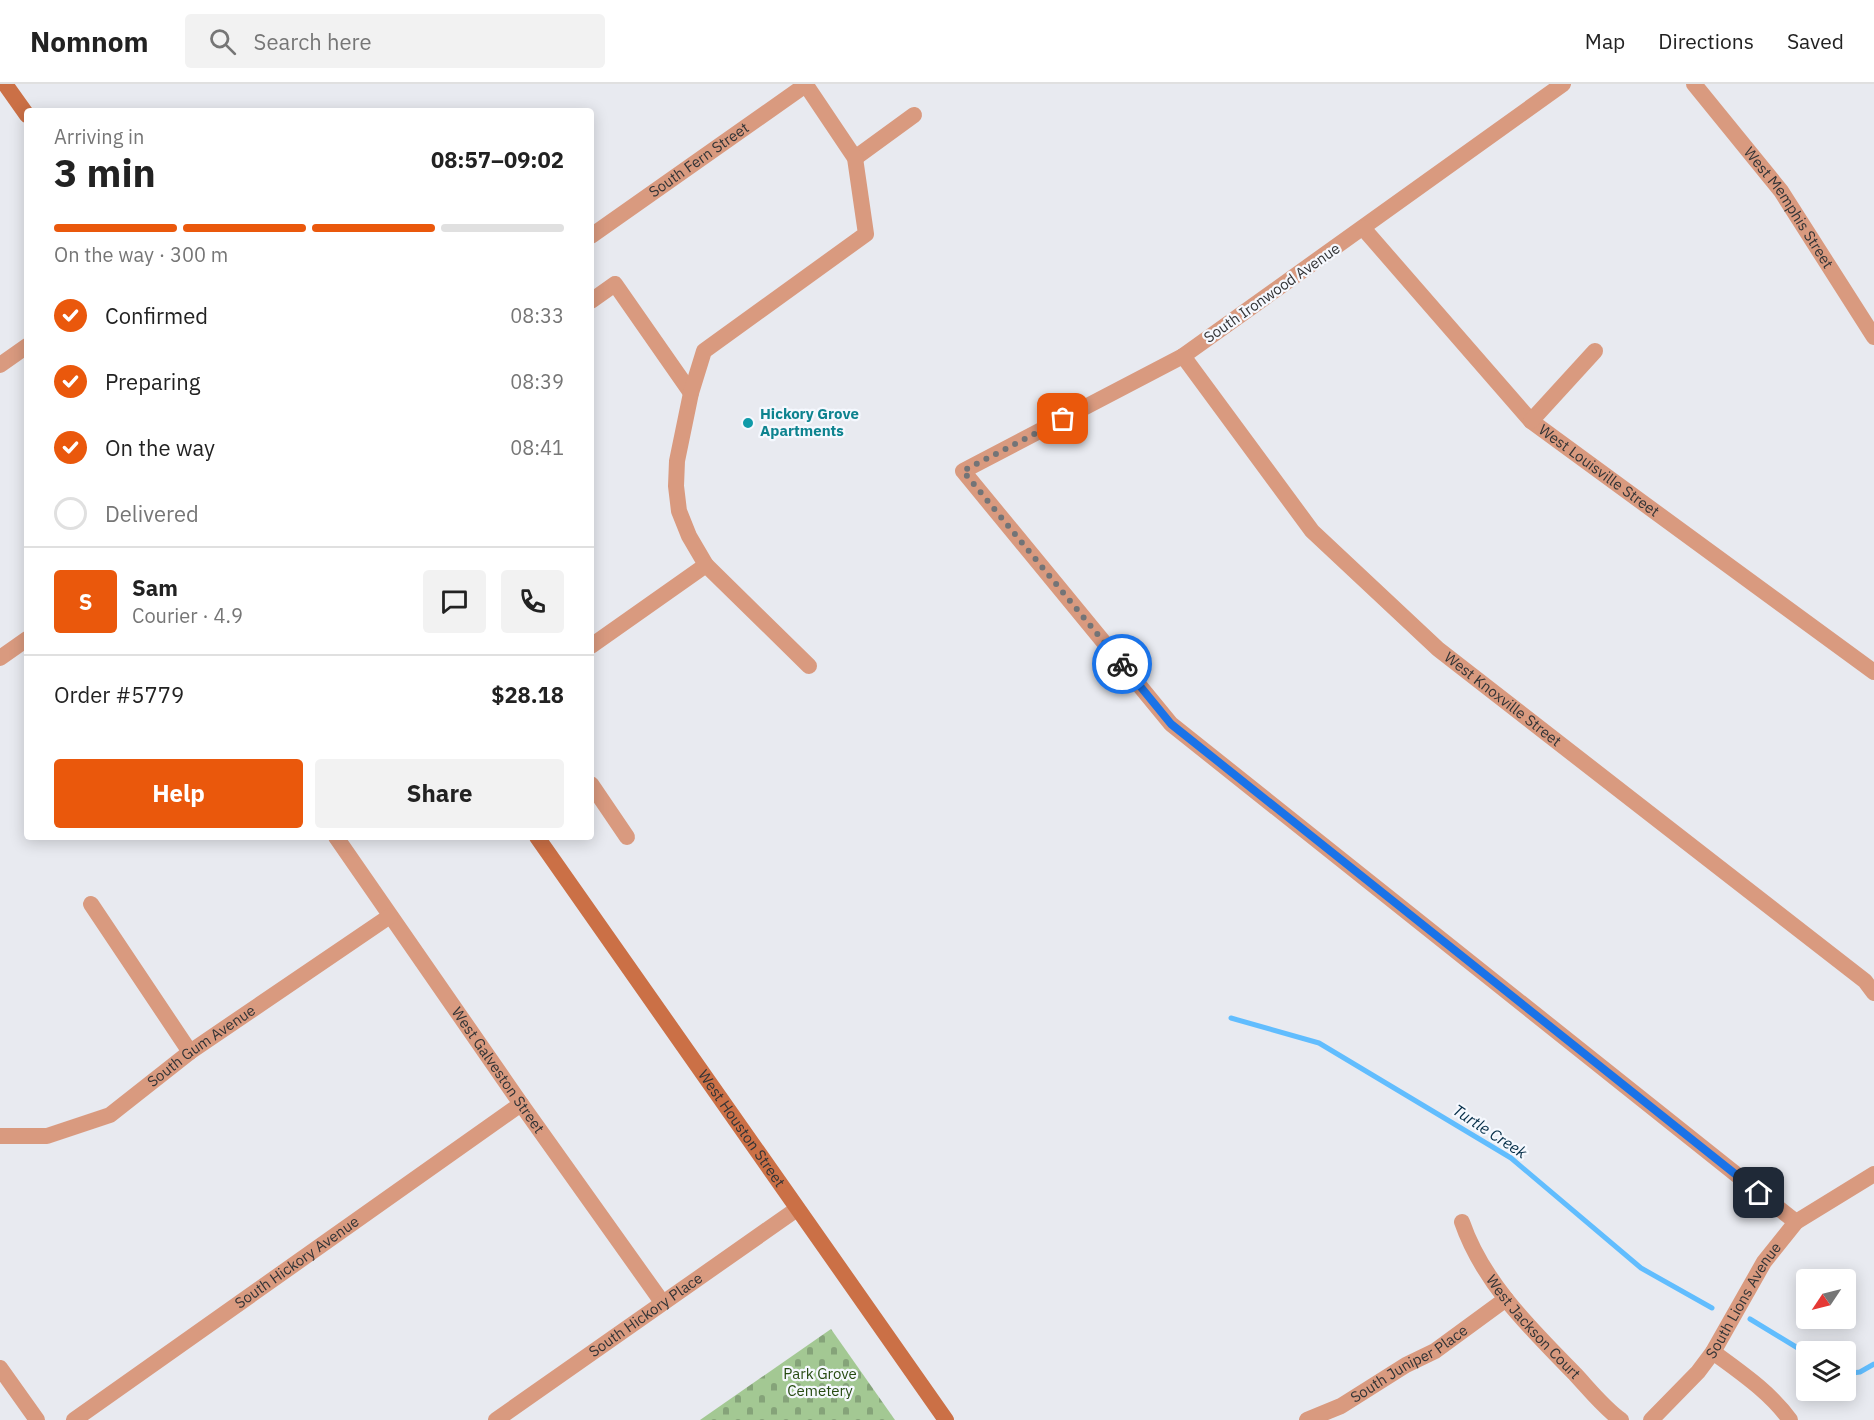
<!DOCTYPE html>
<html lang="en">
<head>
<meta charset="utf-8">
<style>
	body { margin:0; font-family:"IBM Plex Sans",sans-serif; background:#f2f2f2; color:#222; height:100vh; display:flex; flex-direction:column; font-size:22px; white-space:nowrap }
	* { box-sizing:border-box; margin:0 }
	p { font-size:20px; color:#767676 }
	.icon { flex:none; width:33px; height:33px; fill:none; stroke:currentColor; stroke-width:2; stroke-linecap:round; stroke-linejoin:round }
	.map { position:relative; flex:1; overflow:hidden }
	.drawer { position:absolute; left:24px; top:24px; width:570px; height:732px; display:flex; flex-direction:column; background:#fff; border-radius:6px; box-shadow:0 3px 15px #0003 }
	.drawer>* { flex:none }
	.needle { width:39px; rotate:235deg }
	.controls { position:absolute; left:1796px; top:1185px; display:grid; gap:12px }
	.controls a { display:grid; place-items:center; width:60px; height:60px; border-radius:6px; background:#fff; box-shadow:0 3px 15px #0003; font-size:30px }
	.pin { position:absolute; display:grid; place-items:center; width:51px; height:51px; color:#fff; margin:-26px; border-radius:12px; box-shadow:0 3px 9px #0006 }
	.courier { position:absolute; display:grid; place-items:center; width:60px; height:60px; margin:-30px; border:4px solid #1a73e8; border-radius:50%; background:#fff; color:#222; box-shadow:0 2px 8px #0007 }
	.summary em { font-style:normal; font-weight:700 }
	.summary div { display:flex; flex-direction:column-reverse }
	.summary { display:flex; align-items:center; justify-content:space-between; height:102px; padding:0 30px }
	h1 { font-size:39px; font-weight:700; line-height:45px }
	.bar { display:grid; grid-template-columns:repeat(4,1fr); gap:9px 6px; align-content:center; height:72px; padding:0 30px }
	.bar i { height:8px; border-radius:4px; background:#e0e0e0 }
	.bar .selected { background:#ea580c }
	.bar p { grid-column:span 4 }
	.line { display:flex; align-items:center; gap:15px; padding:0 30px; border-top:2px solid #e0e0e0 }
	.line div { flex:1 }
	.round { display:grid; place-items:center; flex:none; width:63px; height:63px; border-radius:6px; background:#f2f2f2 }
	ol { padding:0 30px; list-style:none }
	li { display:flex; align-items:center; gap:18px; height:66px }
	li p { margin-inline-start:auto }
	li .icon { padding:6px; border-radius:50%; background:#ea580c; color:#fff; stroke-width:4 }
	li:last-child { color:#767676 }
	li i { width:33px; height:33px; border:3px solid #e0e0e0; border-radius:50% }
	.action { display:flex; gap:12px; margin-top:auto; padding:12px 30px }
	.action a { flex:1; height:69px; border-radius:6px; background:#ea580c; color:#fff; font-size:24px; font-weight:700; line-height:69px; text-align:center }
	.action a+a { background:#f2f2f2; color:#222 }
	header { display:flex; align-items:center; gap:36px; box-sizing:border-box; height:84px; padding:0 30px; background:#fff; border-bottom:2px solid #e0e0e0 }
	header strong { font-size:28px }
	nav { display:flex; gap:33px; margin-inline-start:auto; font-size:21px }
	.search { width:420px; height:54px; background:#f2f2f2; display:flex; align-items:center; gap:15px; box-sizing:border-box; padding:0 21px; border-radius:6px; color:#767676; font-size:22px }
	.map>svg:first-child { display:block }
</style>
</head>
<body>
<header>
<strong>Nomnom</strong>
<div class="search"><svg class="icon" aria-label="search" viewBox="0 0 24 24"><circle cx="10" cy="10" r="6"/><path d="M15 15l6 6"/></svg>Search here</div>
<nav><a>Map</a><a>Directions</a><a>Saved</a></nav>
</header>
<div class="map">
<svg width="1874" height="1336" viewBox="0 0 1874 1336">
	<defs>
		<pattern id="cemetery-stones" width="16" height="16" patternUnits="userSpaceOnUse" patternTransform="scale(1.5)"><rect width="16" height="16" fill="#a3c893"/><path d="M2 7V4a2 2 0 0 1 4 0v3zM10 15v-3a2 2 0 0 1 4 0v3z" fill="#85a379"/></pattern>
	</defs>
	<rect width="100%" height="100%" fill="#e8eaf0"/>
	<!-- cemetery -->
	<polygon fill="url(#cemetery-stones)" points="831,1245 895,1336 700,1336"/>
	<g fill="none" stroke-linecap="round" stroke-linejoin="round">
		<!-- stream -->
		<g stroke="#61bdfe" stroke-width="5">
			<polyline points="1231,934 1319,959 1511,1074 1641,1184 1712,1224"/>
			<polyline points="1750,1235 1806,1269"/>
			<polyline points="1845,1290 1860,1288 1874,1280"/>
		</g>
		<!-- minor -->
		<g stroke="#d99a7f" stroke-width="16">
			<polyline points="1563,0 1183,272 963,387 1171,640 1796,1138"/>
			<path id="s1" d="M 1694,0 L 1781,107 L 1874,253"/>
			<polyline points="855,74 914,31"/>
			<path id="s2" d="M 1363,144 L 1531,337 L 1874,588"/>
			<path id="s3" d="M 591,152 L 807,0"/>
			<polyline points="591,217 615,200 691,309"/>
			<path id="s4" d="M 1183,272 L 1312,447 L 1438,565 L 1865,897 L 1874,909"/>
			<polyline points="0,281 27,262"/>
			<polyline points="1531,337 1595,267"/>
			<polyline points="706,481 689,452 679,427 676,402 677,377 691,309 704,267 866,150 855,74 806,1"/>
			<polyline points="591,562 706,481 809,582"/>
			<polyline points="0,574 27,555"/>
			<polyline points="591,700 627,753"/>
			<path id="s5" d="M 336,753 L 521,1020 L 662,1218"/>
			<polyline points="91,820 190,968"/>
			<path id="s6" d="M 0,1052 L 47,1052 L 110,1031 L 190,968 L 390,832"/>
			<path id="s7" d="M 1462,1138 C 1483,1199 1531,1245 1575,1290 C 1589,1305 1604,1324 1621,1336"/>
			<path d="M 1713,1268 C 1740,1288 1770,1308 1790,1336"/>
			<polyline points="0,1284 37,1336"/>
			<path id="s8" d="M 74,1336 L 521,1020"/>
			<path id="s9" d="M 496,1336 L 797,1125"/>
			<path id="s10" d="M 1307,1336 L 1341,1322 L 1406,1281 L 1435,1267 L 1506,1215"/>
			<path id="s11" d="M 1651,1336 L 1698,1288 L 1713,1268 L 1764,1178 L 1796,1138 L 1874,1090"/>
		</g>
		<!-- secondary -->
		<g stroke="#cb7046" stroke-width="16">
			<polyline points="5,0 27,31"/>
			<path id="s12" d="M 537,753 L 946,1336"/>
		</g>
	</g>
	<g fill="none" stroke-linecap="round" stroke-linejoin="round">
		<!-- done -->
		<polyline stroke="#727477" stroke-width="6" stroke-dasharray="0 10.8" points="1063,335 963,387 1122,580"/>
		<!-- route -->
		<polyline stroke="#1a73e8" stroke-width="8" points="1122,580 1171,640 1759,1109"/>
	</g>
	<!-- markers -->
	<circle fill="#0f9aa8" stroke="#f5f8fe" stroke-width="2" cx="748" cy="339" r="6"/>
	<g text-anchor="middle" stroke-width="4.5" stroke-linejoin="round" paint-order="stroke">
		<!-- street labels -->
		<g font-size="15" fill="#333436" stroke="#f5f8fe">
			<text dy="5" stroke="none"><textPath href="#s3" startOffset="132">South Fern Street</textPath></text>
			<text dy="5" stroke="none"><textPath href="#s1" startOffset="156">West Memphis Street</textPath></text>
			<text transform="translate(1272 209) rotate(-35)" y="5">South Ironwood Avenue</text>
			<text dy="5" stroke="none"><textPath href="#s2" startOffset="340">West Louisville Street</textPath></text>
			<text dy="5" stroke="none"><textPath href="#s4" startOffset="472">West Knoxville Street</textPath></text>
			<text dy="5" stroke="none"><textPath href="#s6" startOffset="228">South Gum Avenue</textPath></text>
			<text dy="5" stroke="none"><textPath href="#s5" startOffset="284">West Galveston Street</textPath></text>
			<text dy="5" stroke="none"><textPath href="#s12" startOffset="356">West Houston Street</textPath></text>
			<text dy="5" stroke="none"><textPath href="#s8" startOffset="273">South Hickory Avenue</textPath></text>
			<text dy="5" stroke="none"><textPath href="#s11" startOffset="152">South Lions Avenue</textPath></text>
			<text dy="5" stroke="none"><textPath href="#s9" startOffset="183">South Hickory Place</textPath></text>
			<text dy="5" stroke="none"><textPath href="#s7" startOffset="128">West Jackson Court</textPath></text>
			<text dy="5" stroke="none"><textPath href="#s10" startOffset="117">South Juniper Place</textPath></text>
		</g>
		<!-- culture labels -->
		<g font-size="15" font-weight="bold" fill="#0d838f" stroke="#f5f8fe" text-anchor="start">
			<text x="760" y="335">Hickory Grove<tspan x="760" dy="17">Apartments</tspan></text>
		</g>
		<!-- park labels -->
		<g font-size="15" fill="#274b12" stroke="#f5f8fe">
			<text x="820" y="1295">Park Grove<tspan x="820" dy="17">Cemetery</tspan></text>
		</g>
		<!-- water labels -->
		<g font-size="16" font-style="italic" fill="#042d47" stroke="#f5f8fe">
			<text transform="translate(1490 1047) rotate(33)" y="6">Turtle Creek</text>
		</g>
	</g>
</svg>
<div class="controls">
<a><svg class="needle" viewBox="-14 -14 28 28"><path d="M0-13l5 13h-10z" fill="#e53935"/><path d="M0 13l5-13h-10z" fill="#767676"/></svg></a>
<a><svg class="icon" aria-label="layers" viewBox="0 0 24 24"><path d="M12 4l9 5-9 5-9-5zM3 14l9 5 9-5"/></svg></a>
</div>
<div class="pin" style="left:1063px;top:335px;background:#ea580c"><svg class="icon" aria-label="bag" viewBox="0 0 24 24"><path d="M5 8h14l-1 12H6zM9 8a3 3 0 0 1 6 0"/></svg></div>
<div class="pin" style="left:1759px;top:1109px;background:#1f2937"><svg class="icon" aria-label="home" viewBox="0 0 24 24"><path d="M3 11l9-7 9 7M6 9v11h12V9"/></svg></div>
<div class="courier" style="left:1122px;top:580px"><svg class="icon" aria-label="bike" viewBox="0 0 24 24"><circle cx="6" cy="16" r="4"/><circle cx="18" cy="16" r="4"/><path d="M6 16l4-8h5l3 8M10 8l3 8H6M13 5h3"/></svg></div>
<section class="drawer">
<div class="summary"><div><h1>3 min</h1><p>Arriving in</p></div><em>08:57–09:02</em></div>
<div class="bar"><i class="selected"></i><i class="selected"></i><i class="selected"></i><i></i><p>On the way · 300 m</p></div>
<ol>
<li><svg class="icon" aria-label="check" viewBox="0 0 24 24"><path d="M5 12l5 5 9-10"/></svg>Confirmed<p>08:33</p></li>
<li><svg class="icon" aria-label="check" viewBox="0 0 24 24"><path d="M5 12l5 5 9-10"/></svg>Preparing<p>08:39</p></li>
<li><svg class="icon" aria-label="check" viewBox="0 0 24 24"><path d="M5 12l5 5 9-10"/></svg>On the way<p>08:41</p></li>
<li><i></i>Delivered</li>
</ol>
<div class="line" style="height:108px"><b class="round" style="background:#ea580c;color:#fff">S</b><div><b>Sam</b><p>Courier · 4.9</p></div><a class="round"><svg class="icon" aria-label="chat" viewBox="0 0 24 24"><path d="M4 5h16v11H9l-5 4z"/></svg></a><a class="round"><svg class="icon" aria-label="phone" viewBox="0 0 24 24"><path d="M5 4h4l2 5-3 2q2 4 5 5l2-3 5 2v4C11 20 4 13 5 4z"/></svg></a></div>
<div class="line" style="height:78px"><div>Order #5779</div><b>$28.18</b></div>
<div class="action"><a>Help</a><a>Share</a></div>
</section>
</div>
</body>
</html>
